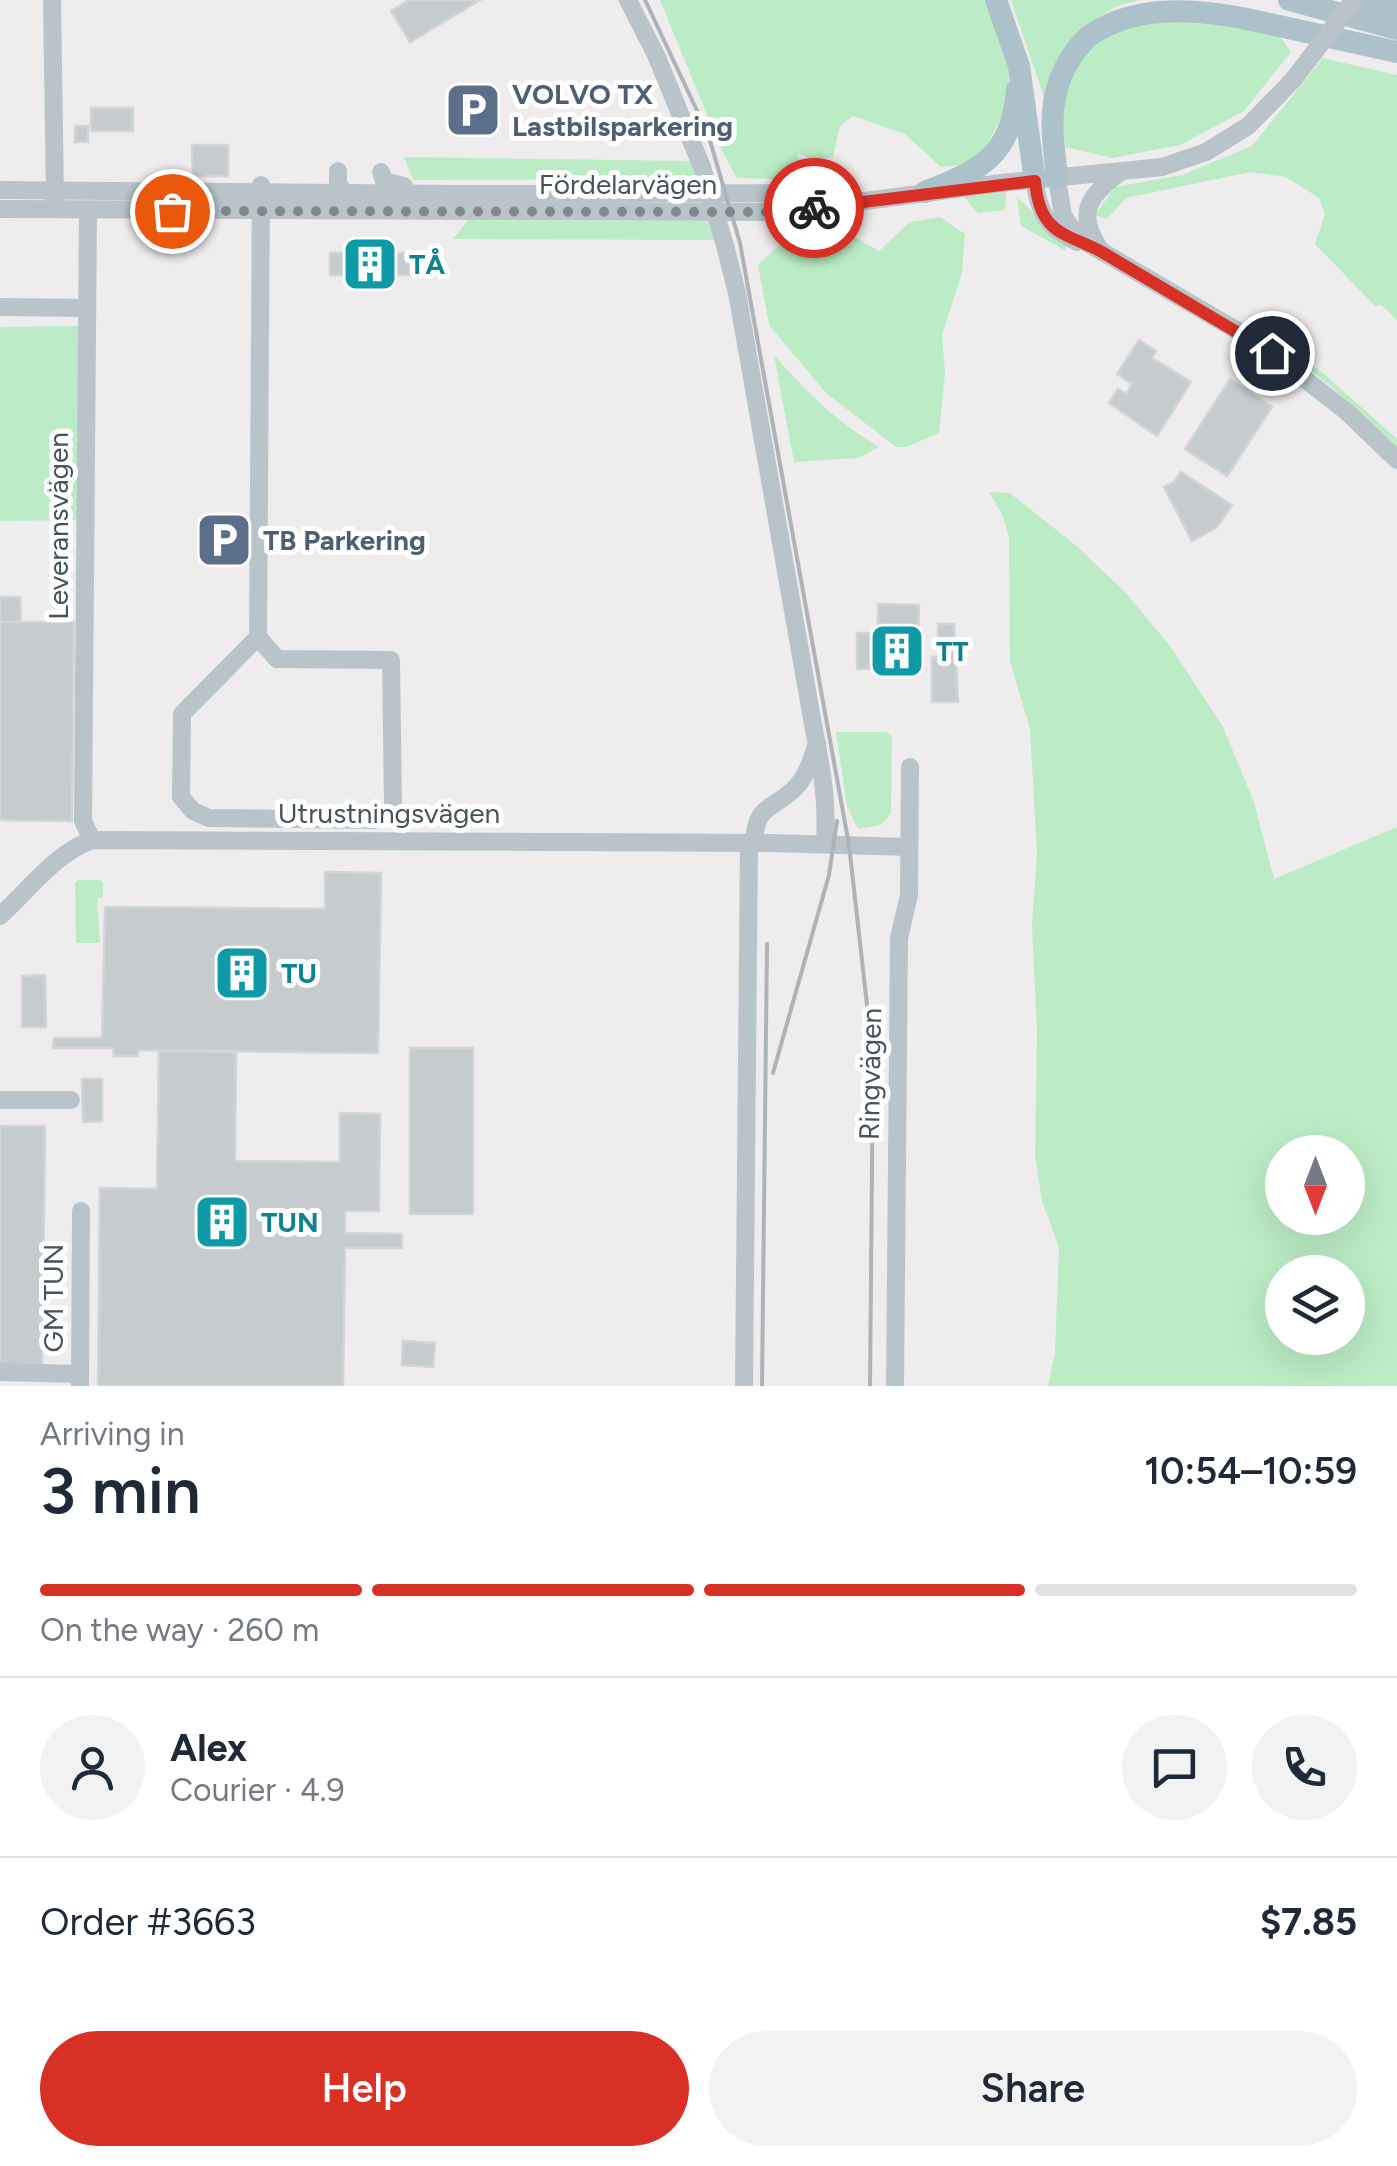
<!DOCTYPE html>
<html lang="en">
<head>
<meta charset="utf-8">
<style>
	body { margin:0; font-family:Figtree,sans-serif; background:#f2f2f3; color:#1f2937; height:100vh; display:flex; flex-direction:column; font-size:38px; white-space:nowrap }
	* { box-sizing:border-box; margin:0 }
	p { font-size:32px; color:#747a83 }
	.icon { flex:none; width:55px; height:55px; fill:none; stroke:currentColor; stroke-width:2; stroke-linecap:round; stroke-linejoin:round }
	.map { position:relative; height:1386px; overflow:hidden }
	.sheet { display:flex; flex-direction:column; background:#fff; flex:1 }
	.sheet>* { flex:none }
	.needle { width:65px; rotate:180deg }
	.fabs { position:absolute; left:1265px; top:1135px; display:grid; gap:20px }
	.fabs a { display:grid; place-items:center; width:100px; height:100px; border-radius:50%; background:#fff; box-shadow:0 10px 40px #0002; font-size:50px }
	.pin { position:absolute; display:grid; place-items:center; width:85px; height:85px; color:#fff; margin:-42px; border:5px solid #fff; border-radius:50%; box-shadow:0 2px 10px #0007 }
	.courier { position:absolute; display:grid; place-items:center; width:100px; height:100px; margin:-50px; border:8px solid #d93025; border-radius:50%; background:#fff; color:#222; box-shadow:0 2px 12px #0007 }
	.summary em { font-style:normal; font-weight:600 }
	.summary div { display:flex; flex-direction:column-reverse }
	.summary { display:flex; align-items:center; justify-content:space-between; height:170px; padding:0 40px }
	h1 { font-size:65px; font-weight:600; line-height:75px }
	.bar { display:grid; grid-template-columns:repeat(4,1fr); gap:15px 10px; align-content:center; height:120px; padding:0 40px }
	.bar i { height:12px; border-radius:8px; background:#e0e1e3 }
	.bar .active { background:#d93025 }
	.bar p { grid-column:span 4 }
	.line { display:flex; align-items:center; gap:25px; padding:0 40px; border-top:2px solid #e0e1e3 }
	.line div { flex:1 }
	.round { display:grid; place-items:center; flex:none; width:105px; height:105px; border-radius:52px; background:#f2f2f3 }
	.action { display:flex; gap:20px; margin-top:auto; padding:20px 40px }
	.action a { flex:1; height:115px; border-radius:60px; background:#d93025; color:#fff; font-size:40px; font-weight:600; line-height:115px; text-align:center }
	.action a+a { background:#f2f2f3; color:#1f2937 }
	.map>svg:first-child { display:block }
</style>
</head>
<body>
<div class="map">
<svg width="1397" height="1386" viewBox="0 0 1397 1386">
	<rect width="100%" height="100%" fill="#efeced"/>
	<!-- green -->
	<g fill="#bcecc5" fill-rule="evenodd">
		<path d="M 660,0 L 986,0 C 993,18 1010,49 1012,68 C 1015,94 991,144 974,163 L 941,167 L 905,134 L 853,116 L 840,126 L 833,157 L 816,160 L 798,154 L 801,180 L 737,178 L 722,151 Z"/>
		<polygon points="1011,0 1139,0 1115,7 1091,22 1045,100"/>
		<polygon points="1156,13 1277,32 1291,52 1244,111 1180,145 1112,158 1066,147 1060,110 1078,59 1099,36"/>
		<polygon points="1323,58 1397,75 1397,320 1381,305 1375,306 1315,244 1325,214 1319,198 1286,177 1250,172 1126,198 1107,219 1095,215 1115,187 1182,175 1252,146"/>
		<polygon points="404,157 690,161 696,179 413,180"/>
		<polygon points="1006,192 1005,210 978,213 964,197"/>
		<polygon points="1017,197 1065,244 1066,251 1021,226"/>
		<polygon points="940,217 965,234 962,273 942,335 945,373 939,433 906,447 896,447 826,393 769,325 758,265 796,230 841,229 879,251 910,222"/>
		<polygon points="468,220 710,221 715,240 453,239"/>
		<polygon points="78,326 79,520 0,521 0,327"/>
		<polygon points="1292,351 1323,373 1397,439 1397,448 1332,387 1290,355"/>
		<path d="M 774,355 C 806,392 837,422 879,447 L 858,458 L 794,462 Z"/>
		<path d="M 989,492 L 1010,493 L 1079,548 L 1126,593 L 1170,646 L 1223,727 L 1254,802 L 1274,879 L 1397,827 L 1397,1386 L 1048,1386 L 1055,1352 L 1059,1248 L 1042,1201 L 1035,1156 L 1037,1033 L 1032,925 L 1037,854 L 1030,729 L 1010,661 L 1009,538 L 1003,516 ZM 1282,1152 L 1348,1152 L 1348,1218 L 1282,1218 ZM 1282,1272 L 1348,1272 L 1348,1338 L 1282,1338 Z"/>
		<polygon points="836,732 886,732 892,736 891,813 881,825 858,829 847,806"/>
		<polygon points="78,880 100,880 103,883 103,897 97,899 100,943 76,943 75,883"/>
	</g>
	<!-- building -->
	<g fill="#c6cbce" stroke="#d1d4d8" stroke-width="2.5">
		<polygon points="409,0 480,0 410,42 391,11"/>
		<rect x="91" y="108" width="42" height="23"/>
		<rect x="75" y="126" width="13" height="16"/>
		<polygon points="192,145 228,145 228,176 193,176"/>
		<rect x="330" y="253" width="80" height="22"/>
		<polygon points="1139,340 1156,351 1152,358 1191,382 1157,436 1109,403 1118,389 1126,394 1132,384 1117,374"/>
		<polygon points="1230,379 1272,407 1227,476 1185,449"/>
		<polygon points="1181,472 1232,505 1217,527 1192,541 1164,487 1174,482"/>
		<polygon points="0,597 20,597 21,622 0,622"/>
		<polygon points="878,604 919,605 917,672 877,673"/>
		<polygon points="0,622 74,622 72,821 0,820"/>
		<polygon points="938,624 954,624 958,702 932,702 932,657 938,657"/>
		<polygon points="857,633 878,633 877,669 857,669"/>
		<polygon points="325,872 381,873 378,1053 138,1050 138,1056 114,1056 113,1048 53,1048 54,1038 102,1038 105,907 325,909"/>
		<polygon points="45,975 46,1027 22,1027 22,976"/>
		<rect x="410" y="1048" width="63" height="166"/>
		<polygon points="159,1051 236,1052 235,1161 340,1162 340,1113 380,1114 379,1211 345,1211 345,1233 402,1234 402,1248 345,1248 343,1386 98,1386 100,1188 157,1189"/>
		<polygon points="82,1079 102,1079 102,1121 83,1122"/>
		<polygon points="0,1126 45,1126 42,1367 0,1366"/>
		<polygon points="403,1341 435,1343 433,1367 402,1365"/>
	</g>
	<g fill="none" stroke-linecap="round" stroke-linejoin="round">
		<!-- minor -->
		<g stroke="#b8c4c9" stroke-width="18">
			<polyline points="52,0 55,199"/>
			<polyline points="628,0 656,55 702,167"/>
			<polyline points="338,171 338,184 350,201"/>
			<polyline points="381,172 384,181 404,186"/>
			<polyline points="1057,179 1063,215 1077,237 1260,344 1347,412 1397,460"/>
			<path d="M 1035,181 C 1038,213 1048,228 1077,242"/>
			<polyline points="0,190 462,194 849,193"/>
			<polyline points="0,209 783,212 1001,183 1162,167 1206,152 1248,126 1293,80"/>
			<polyline points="88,210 83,821 92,840"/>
			<path d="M 726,249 L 737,293 L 811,713 C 820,763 828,792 825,844"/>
			<path d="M 1102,252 C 1077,217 1085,198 1118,174"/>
			<polyline points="0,307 87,308"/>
			<polyline points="258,637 182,714 181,797 193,811 209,818 374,820 388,815 393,806 391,660 277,659 258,637 261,185"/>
			<path d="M 754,843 C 756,803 772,811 795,788 C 807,776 811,760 817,744"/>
			<path d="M 0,916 C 30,889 54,854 92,840 L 770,843 L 909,847"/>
			<polyline points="0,1100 71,1100"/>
			<polyline points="0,1372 80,1374"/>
			<polyline points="80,1386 81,1211"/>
			<polyline points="744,1386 749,843"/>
			<polyline points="895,1386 899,938 909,895 910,767"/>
		</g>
		<!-- major -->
		<g stroke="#adc1cb" stroke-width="22">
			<polyline points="996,0 1019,66 1035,181"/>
			<polyline points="1289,0 1397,29"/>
			<polyline points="1363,0 1397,9"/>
			<path d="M 1057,179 C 1055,153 1050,128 1054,103 C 1058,77 1070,54 1089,36 C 1140,0 1210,10 1270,24 C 1312,33 1355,43 1397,52"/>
			<path d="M 925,192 C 981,170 1011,156 1017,90"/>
		</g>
		<!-- rail -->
		<g stroke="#afb3b7" stroke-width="4">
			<polyline points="645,0 708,134 740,243 849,845 873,1058 870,1386"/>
			<polyline points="773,1073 829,875 837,821"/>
			<polyline points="762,1386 767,944"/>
		</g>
		<!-- minor-bridge -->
		<g stroke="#b8c4c9" stroke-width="18">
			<polyline points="1293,80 1354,0"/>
			<polyline points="702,167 726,249"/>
		</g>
	</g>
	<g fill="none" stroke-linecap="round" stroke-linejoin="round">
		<!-- done -->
		<polyline stroke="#81898d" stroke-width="10" stroke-dasharray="0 18" points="172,211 783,212 814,208"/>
		<!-- route -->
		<path stroke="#d93025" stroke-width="12" d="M 814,208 L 1035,181 C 1040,234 1063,232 1102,252 L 1272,353"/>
	</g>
	<!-- icons -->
	<defs>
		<g id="parking-square" transform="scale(2.875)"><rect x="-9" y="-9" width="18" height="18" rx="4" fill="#5c6f8a" stroke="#fff"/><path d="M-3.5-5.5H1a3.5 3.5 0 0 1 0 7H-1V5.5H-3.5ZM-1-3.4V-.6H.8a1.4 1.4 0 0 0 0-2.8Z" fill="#fff"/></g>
		<g id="building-square" transform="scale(2.875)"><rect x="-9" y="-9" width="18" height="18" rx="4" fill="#0f9aa8" stroke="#fff"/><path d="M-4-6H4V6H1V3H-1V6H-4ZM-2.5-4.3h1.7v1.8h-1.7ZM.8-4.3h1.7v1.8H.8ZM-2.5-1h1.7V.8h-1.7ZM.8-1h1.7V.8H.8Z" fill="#fff"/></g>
	</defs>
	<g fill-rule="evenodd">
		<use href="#parking-square" x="473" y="110"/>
		<use href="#building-square" x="370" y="264"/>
		<use href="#parking-square" x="224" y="540"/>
		<use href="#building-square" x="897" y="651"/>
		<use href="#building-square" x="242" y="973"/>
		<use href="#building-square" x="222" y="1222"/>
	</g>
	<g text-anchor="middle" stroke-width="10" stroke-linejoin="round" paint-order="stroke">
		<!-- service labels -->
		<g font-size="28" font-weight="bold" fill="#4e5e75" stroke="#fff" text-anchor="start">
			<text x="512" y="104">VOLVO TX<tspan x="512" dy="32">Lastbilsparkering</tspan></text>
			<text x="263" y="550">TB Parkering</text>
		</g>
		<!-- street labels -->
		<g font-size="28" fill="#465359" stroke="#fff">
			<text x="628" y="194">Fördelarvägen</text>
			<text transform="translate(58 526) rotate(-90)" y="10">Leveransvägen</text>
			<text x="389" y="823">Utrustningsvägen</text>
			<text transform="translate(870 1074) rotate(-89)" y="10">Ringvägen</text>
			<text transform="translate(53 1298) rotate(-90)" y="10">GM TUN</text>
		</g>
		<!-- culture labels -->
		<g font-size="28" font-weight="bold" fill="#0d838f" stroke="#fff" text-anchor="start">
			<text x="409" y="274">TÅ</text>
			<text x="936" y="661">TT</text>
			<text x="281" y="983">TU</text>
			<text x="261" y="1232">TUN</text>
		</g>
	</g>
</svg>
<div class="fabs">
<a><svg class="needle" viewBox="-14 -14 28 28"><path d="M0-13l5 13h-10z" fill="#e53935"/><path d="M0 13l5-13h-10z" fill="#747a83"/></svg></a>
<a><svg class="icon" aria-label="layers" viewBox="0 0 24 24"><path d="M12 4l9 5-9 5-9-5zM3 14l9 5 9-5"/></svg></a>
</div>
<div class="pin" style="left:172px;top:211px;background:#ea580c"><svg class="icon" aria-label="bag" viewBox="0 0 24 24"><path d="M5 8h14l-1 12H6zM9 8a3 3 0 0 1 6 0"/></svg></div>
<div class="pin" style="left:1272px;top:353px;background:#1f2937"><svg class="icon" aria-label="home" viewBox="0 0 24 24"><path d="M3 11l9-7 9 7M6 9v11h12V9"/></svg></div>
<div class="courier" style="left:814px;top:208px"><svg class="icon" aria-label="bike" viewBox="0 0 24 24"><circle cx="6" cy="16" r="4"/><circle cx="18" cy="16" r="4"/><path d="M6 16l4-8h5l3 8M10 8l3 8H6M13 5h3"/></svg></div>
</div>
<section class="sheet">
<div class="summary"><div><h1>3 min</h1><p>Arriving in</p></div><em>10:54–10:59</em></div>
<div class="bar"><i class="active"></i><i class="active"></i><i class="active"></i><i></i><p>On the way · 260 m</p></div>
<div class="line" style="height:180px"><a class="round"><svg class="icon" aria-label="person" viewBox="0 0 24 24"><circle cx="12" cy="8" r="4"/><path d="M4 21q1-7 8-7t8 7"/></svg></a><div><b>Alex</b><p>Courier · 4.9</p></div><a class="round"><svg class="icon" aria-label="chat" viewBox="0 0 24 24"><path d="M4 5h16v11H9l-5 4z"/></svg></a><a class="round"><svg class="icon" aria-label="phone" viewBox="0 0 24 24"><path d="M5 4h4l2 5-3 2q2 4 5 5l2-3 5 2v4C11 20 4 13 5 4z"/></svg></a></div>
<div class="line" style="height:130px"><div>Order #3663</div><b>$7.85</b></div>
<div class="action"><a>Help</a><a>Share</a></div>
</section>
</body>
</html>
